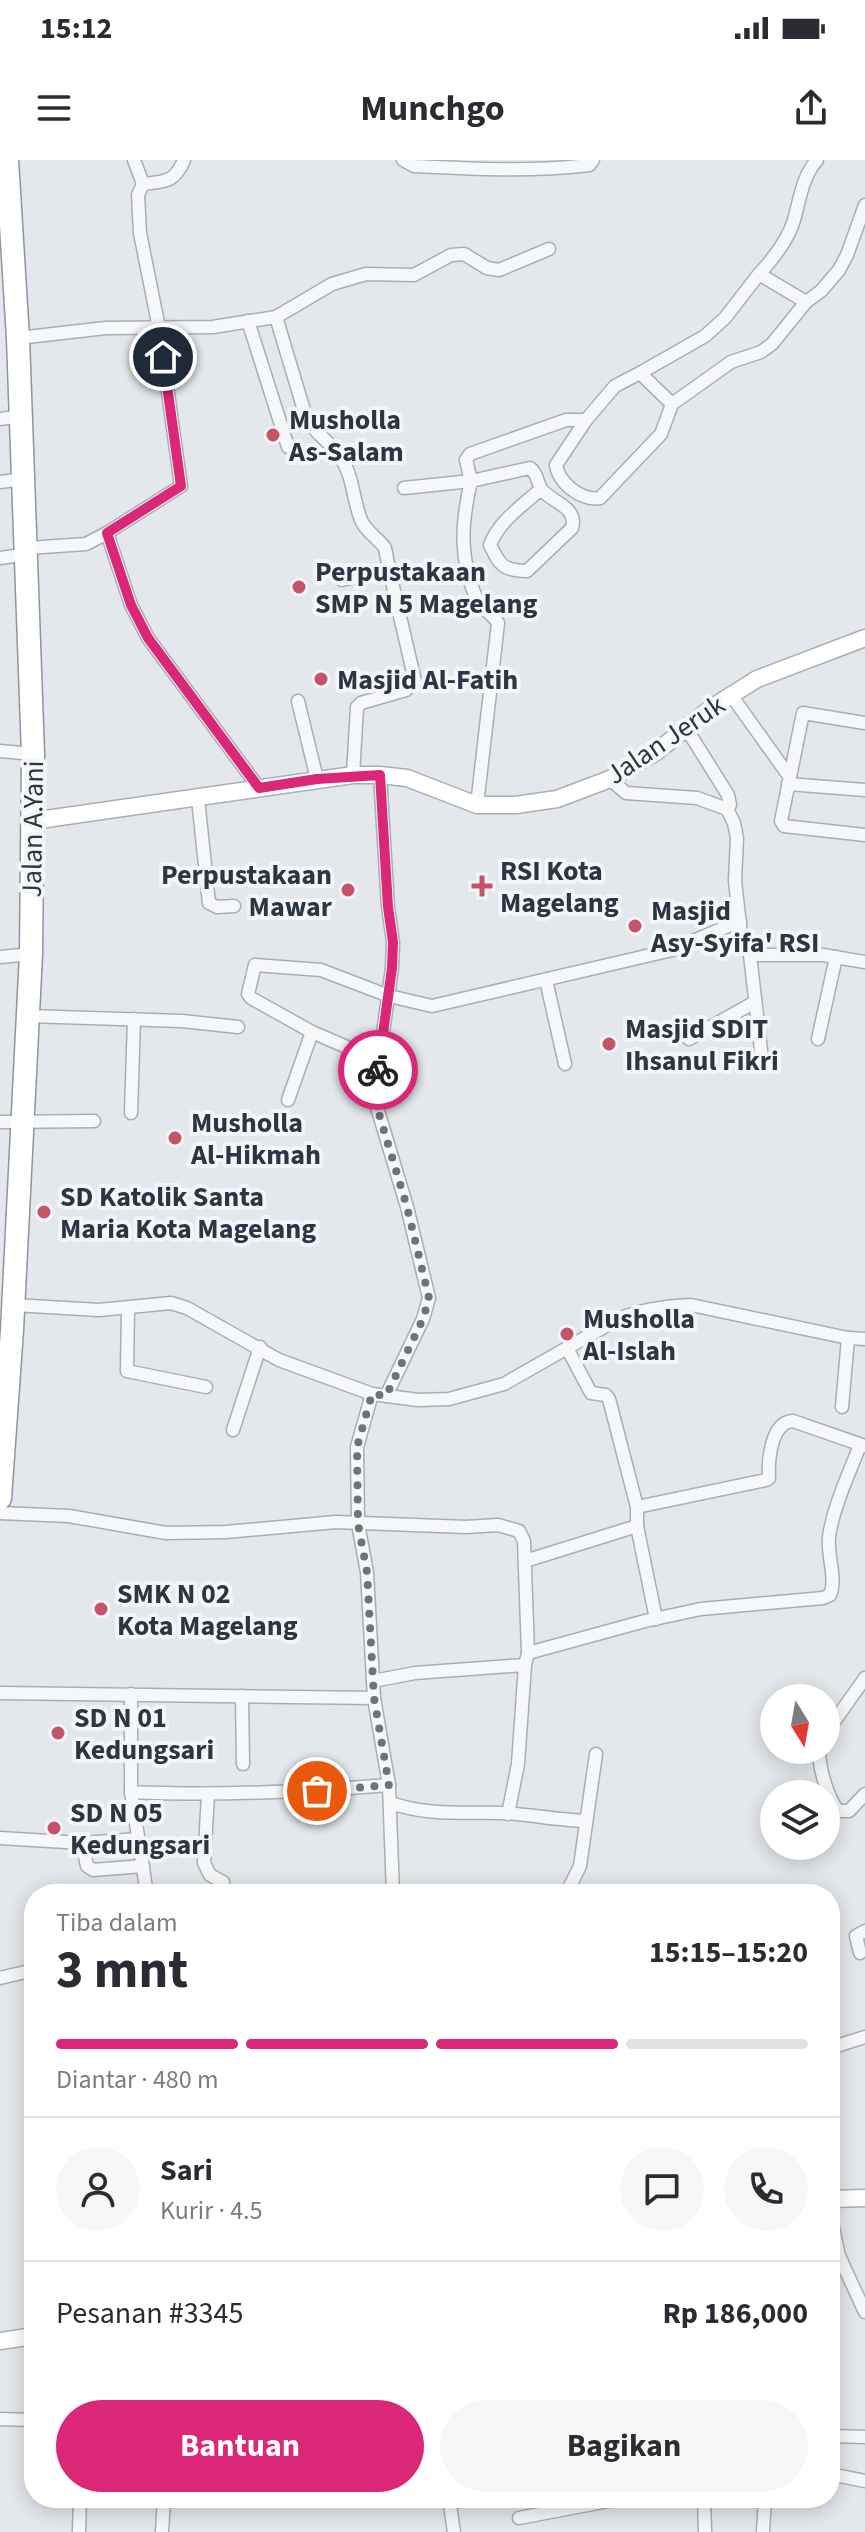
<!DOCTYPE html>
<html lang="id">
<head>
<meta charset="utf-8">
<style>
	body { margin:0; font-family:"Source Sans 3",sans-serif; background:#f7f7f7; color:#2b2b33; height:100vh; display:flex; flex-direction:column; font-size:30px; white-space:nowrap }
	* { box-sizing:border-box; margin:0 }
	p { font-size:26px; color:#7c7c81 }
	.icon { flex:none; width:44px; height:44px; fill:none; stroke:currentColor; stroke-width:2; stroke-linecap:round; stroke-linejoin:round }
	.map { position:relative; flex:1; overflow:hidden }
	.panel { position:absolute; left:24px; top:1724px; width:816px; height:624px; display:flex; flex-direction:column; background:#fff; border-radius:32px; box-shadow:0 4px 20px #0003 }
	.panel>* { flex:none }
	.needle { width:52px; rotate:169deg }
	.tools { position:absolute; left:760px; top:1524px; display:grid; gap:16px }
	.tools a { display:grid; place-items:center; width:80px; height:80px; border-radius:50%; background:#fff; box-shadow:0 4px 20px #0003; font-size:40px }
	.pin { position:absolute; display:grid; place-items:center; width:68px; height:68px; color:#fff; margin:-34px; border:4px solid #fff; border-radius:50%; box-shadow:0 2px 8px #0007 }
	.courier { position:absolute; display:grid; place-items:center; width:80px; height:80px; margin:-40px; border:6px solid #db2777; border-radius:50%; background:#fff; color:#222; box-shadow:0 2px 10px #0007 }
	.summary em { font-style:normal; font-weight:700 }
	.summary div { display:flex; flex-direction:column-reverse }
	.summary { display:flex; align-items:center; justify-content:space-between; height:136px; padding:0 32px }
	h1 { font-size:52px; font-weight:700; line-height:60px }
	.bar { display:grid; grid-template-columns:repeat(4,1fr); gap:12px 8px; align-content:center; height:96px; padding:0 32px }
	.bar i { height:10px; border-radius:6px; background:#e1e1e2 }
	.bar .on { background:#db2777 }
	.bar p { grid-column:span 4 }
	.line { display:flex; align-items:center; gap:20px; padding:0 32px; border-top:2px solid #e1e1e2 }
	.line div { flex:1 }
	.round { display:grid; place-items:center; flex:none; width:84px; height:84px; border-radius:42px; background:#f7f7f7 }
	.primary-button { display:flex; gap:16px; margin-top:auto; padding:16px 32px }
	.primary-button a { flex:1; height:92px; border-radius:48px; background:#db2777; color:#fff; font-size:32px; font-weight:700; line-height:92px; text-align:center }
	.primary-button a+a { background:#f7f7f7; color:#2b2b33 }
	.status { display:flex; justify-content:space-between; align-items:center; height:56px; padding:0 40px; background:#fff; direction:ltr }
	.status svg { height:22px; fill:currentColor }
	header { display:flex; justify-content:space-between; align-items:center; height:104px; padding:0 32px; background:#fff; font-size:36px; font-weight:700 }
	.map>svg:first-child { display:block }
</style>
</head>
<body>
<div class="status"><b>15:12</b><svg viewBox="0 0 49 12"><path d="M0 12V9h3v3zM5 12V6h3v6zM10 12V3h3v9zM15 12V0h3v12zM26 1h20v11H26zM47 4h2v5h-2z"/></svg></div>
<header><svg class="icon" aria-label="menu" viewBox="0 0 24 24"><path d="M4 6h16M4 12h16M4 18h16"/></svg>Munchgo<svg class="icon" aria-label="share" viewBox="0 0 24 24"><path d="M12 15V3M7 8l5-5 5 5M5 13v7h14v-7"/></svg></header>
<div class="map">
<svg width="865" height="2372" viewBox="0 0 865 2372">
	<rect width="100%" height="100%" fill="#e4e7eb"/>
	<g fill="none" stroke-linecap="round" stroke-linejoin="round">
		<!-- street casing -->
		<g stroke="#a9aeb5" stroke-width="15">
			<g id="street">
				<polyline points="134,0 143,24"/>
				<path d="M 184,0 C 174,23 166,21 143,24 L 138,35 L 140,73 L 159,168 L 181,326 L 107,373 L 131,445 L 148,478 L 259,628"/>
				<path d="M 403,0 L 414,6 C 473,9 531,12 589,5 L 593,0"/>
				<path d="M 806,142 L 759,114 C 773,99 788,80 794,60 C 800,39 802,17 817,0"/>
				<path d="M 276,157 L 306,257 C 314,273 329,281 339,295 C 354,316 352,337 361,360 C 366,372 378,378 385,388 L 389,409"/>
				<polyline points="248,161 288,287"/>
				<polyline points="18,178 106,168 213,167 276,157 332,124 366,114 414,115 451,95 464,94 487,108 499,110 549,89"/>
				<polyline points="640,213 705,176 725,158 759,114"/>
				<path d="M 672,244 L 640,213 L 615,226 L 586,260 L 556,305 C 559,324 582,341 600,338 L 661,274 L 672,244 L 731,202 L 761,192 L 772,184 L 806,142 L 821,131 L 839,110 L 847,95 L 865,45"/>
				<polyline points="0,259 21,256"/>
				<polyline points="0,322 24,319"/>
				<polyline points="404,328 471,321 466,300 470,294 566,260 586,260"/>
				<polyline points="28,388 86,384 107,373"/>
				<polyline points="0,398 28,394"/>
				<polyline points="342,420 389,409 415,521 406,530 361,543 357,547 353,615"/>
				<polyline points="731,535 789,616"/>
				<polyline points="298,541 317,619"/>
				<polyline points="865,563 803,553 781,661 784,666 865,675"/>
				<polyline points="686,568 728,635 730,645 727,649"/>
				<polyline points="0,591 33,594"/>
				<polyline points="380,615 388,747 393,782 392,808 379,901 376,944 407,1047 429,1138 423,1159 386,1236"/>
				<polyline points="610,619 626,633 697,638 727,649 734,663 737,678 735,721 741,774 750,795 762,899"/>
				<polyline points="788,624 865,630"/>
				<polyline points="198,639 209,743 217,747 234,746"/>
				<path d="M 477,645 L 498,463 C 493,454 482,449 477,440 C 459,399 461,364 471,321 L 530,308 C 539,315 536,322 542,330 C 553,343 578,347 572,368 L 527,411 C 503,411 500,405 490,385 C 499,361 522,346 541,329"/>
				<polyline points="750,795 823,795 865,802"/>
				<polyline points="0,797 31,794"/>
				<polyline points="546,820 565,904"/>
				<polyline points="28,856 182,861 238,867"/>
				<polyline points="689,879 755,842"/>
				<polyline points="818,879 836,797"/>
				<polyline points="379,901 312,872 251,838 248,834 255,805 321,810 389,836 432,846 672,790 740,761"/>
				<polyline points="288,940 312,872"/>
				<polyline points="131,953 134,859"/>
				<polyline points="0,962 94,961"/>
				<path d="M 14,1145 L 99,1150 L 171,1143 L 187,1148 L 279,1200 L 372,1234 L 418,1240 L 449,1239 L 504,1224 L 618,1159 C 640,1150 667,1146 691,1145 L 848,1178 L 865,1179"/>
				<polyline points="128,1149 127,1211 206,1227"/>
				<polyline points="372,1234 357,1287 358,1364 367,1412 374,1538 389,1625 393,1734"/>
				<polyline points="842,1247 848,1178"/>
				<polyline points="233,1270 260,1187"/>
				<path d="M 637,1347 L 766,1320 L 769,1318 C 768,1300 771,1262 793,1261 L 865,1286"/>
				<polyline points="0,1353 69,1356 166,1373 226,1372 336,1362 466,1367 498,1365 519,1371 524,1381 528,1493"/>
				<polyline points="637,1366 656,1459"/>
				<polyline points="525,1401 637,1366 637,1347 609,1239 606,1235 591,1233 567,1188"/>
				<path d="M 373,1521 L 415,1513 L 525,1505 L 528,1493 L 645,1461 L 701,1449 L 823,1438 L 830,1435 C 837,1418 827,1396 829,1377 C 833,1347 849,1314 860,1285"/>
				<polyline points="0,1533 374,1538"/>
				<path d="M 131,1534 L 131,1632 C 218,1636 303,1632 389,1625"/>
				<polyline points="242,1536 243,1604"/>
				<polyline points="826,1573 865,1518"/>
				<path d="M 819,1590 C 819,1608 827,1636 838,1651 L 849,1651 L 865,1634"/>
				<polyline points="131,1632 147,1734"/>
				<polyline points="208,1635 204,1703 210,1715 223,1722 225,1734"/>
				<path d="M 391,1643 C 428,1656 465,1652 504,1653 C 532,1655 559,1660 586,1661"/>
				<polyline points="508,1654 518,1604 525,1505"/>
				<polyline points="0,1678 82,1683 139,1679"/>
				<polyline points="82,1683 87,1706 93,1710 143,1706"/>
				<polyline points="566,1734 580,1706 596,1594"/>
				<polyline points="860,1793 856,1776 865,1771"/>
				<polyline points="0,1818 34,1810"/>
				<polyline points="830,1888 865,1877"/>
				<polyline points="830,2053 839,2096 865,2152"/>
				<polyline points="0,2259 34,2260"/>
				<polyline points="830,2276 865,2277"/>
				<polyline points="830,2314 865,2321"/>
				<polyline points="449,2338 454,2372"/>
				<polyline points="704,2338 705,2372"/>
				<polyline points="519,2358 624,2338"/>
				<polyline points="79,2372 80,2338"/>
				<polyline points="162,2372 164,2338"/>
				<polyline points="763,2372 765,2338"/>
			</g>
		</g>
		<!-- secondary casing -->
		<g stroke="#a9aeb5" stroke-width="19">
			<g id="secondary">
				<polyline points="32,661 353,615 380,615 407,618 477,645 516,645 557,639 610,619 656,592 714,546 757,519 865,478"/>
				<polyline points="830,2039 865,2038"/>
				<polyline points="0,2181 34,2176"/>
			</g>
		</g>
		<!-- highway casing -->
		<g stroke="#8c95a0" stroke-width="25">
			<polyline id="highway" points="0,1338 12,1170 31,794 33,594 18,178 7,0"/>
		</g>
		<!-- street -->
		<use href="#street" stroke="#f6f7f9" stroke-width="12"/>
		<!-- secondary -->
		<use href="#secondary" stroke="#fff" stroke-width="16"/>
		<!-- highway -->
		<use href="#highway" stroke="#fff" stroke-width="22"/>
	</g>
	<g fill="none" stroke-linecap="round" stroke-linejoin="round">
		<!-- done -->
		<polyline stroke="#6c737d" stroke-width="8" stroke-dasharray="0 14.4" points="317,1631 389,1625 374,1538 367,1412 358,1364 357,1287 372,1234 386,1236 423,1159 429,1138 407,1047 376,944 378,910"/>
		<!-- route -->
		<polyline stroke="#db2777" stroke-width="10" points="163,197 181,326 107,373 131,445 148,478 259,628 317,619 380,615 388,747 393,782 392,808 378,910"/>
	</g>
	<!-- markers -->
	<g fill="#c5536a" stroke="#f3f5f8" stroke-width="3">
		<circle cx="273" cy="275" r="8"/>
		<circle cx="299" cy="427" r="8"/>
		<circle cx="321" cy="519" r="8"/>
		<path d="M478 714h8v8h8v8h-8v8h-8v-8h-8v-8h8z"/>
		<circle cx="348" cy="730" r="8"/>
		<circle cx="635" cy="766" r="8"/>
		<circle cx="609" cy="884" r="8"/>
		<circle cx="175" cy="978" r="8"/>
		<circle cx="44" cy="1052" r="8"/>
		<circle cx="567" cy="1174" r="8"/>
		<circle cx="101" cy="1449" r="8"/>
		<circle cx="58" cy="1573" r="8"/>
		<circle cx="54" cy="1668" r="8"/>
	</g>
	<g text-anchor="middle" stroke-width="8" stroke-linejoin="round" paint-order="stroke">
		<!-- poi labels -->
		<g font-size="28" font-weight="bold" fill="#2c3542" stroke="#f3f5f8" text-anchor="start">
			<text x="289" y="269">Musholla<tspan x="289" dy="32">As-Salam</tspan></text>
			<text x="315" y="421">Perpustakaan<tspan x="315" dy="32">SMP N 5 Magelang</tspan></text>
			<text x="337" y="529">Masjid Al-Fatih</text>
			<text x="500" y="720">RSI Kota<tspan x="500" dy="32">Magelang</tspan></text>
			<text x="332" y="724" text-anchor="end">Perpustakaan<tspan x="332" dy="32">Mawar</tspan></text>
			<text x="651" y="760">Masjid<tspan x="651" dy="32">Asy-Syifa' RSI</tspan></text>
			<text x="625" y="878">Masjid SDIT<tspan x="625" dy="32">Ihsanul Fikri</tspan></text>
			<text x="191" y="972">Musholla<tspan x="191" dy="32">Al-Hikmah</tspan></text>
			<text x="60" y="1046">SD Katolik Santa<tspan x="60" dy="32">Maria Kota Magelang</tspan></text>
			<text x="583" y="1168">Musholla<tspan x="583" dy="32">Al-Islah</tspan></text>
			<text x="117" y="1443">SMK N 02<tspan x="117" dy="32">Kota Magelang</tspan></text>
			<text x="74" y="1567">SD N 01<tspan x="74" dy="32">Kedungsari</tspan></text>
			<text x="70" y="1662">SD N 05<tspan x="70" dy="32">Kedungsari</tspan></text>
		</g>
		<!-- street labels -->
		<g font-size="28" fill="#2c3542" stroke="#f3f5f8">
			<text transform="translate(665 579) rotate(-34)" y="10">Jalan Jeruk</text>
			<text transform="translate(32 669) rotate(-89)" y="10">Jalan A.Yani</text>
		</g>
	</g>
</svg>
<div class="tools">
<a><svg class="needle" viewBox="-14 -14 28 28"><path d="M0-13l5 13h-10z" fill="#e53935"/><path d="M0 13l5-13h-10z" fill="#7c7c81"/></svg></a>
<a><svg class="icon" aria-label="layers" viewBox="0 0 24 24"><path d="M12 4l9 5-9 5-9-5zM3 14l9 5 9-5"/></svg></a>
</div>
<div class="pin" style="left:317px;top:1631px;background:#ea580c"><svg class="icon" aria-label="bag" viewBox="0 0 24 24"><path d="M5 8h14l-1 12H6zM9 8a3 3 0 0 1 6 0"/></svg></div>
<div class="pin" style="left:163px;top:197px;background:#1f2937"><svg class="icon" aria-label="home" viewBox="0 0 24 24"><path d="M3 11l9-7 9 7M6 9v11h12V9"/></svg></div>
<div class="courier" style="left:378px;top:910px"><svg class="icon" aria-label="bike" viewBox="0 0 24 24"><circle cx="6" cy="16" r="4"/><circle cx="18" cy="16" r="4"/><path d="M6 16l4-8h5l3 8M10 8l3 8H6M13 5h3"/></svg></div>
<section class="panel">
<div class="summary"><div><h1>3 mnt</h1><p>Tiba dalam</p></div><em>15:15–15:20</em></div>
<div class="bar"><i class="on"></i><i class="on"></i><i class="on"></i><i></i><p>Diantar · 480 m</p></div>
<div class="line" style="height:144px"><a class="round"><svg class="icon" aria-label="person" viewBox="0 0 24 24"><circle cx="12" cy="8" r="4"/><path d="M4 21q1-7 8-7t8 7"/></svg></a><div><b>Sari</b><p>Kurir · 4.5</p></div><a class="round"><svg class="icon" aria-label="chat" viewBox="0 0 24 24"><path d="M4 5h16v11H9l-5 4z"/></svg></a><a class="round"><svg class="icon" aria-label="phone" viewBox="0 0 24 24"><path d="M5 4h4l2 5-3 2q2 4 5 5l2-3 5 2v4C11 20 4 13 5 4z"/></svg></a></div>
<div class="line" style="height:104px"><div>Pesanan #3345</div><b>Rp 186,000</b></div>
<div class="primary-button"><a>Bantuan</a><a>Bagikan</a></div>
</section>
</div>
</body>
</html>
